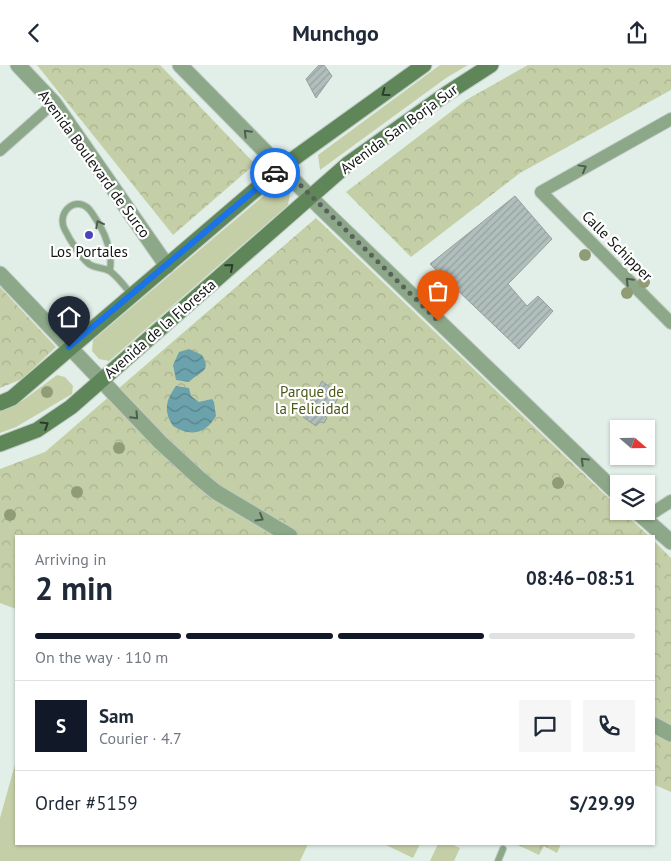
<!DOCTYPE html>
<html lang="en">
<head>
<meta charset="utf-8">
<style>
	body { margin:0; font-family:"PT Sans",sans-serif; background:#f6f6f7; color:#1f2937; height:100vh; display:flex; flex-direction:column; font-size:19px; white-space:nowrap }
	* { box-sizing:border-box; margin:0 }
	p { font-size:16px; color:#747a83 }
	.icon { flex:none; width:28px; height:28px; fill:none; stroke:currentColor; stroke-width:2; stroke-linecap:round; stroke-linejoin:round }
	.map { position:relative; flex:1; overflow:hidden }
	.details { position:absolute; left:15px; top:470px; width:640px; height:310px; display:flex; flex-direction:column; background:#fff; border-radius:0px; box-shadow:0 1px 4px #0004 }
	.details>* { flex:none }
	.needle { width:32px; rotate:110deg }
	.buttons { position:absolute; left:610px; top:355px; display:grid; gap:10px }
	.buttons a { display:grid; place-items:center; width:45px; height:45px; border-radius:0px; background:#fff; box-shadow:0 1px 4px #0004; font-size:25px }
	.pin { position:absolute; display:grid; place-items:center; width:42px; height:42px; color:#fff; margin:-51px -21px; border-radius:50% 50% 50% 0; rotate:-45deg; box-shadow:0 0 5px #0007 }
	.pin .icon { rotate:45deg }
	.courier { position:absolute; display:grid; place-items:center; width:50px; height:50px; margin:-25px; border:4px solid #1a73e8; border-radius:50%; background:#fff; color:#222; box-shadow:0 1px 6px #0007 }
	.head em { font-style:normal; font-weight:700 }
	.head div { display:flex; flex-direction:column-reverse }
	.head { display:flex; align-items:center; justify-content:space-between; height:85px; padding:0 20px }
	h1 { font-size:32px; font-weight:700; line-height:38px }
	.bar { display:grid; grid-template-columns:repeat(4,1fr); gap:8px 5px; align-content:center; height:60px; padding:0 20px }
	.bar i { height:6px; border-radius:4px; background:#e0e1e3 }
	.bar .selected { background:#111827 }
	.bar p { grid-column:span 4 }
	.line { display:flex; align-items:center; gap:12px; padding:0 20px; border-top:1px solid #e0e1e3 }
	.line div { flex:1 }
	.round { display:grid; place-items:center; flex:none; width:52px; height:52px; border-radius:0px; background:#f6f6f7 }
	header { display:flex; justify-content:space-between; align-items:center; height:65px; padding:0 20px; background:#fff; font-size:22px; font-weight:700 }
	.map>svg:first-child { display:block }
</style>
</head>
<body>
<header><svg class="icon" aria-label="back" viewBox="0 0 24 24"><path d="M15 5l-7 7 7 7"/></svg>Munchgo<svg class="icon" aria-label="share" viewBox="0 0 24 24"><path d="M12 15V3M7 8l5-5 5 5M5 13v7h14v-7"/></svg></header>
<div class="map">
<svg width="671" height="796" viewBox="0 0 671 796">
	<defs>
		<pattern id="park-crowns" width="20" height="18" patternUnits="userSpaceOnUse" patternTransform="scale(1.25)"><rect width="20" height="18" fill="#c5cfa7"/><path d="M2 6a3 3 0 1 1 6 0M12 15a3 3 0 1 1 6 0" fill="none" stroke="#a8b18f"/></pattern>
		<pattern id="water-waves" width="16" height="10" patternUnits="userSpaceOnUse" patternTransform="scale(1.25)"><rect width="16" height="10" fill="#6ba2ac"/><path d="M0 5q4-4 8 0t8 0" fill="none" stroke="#57838b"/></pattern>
		<pattern id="building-hatch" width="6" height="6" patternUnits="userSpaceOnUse" patternTransform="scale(1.25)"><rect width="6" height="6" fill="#b0bebc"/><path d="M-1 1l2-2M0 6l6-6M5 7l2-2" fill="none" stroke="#96a2a1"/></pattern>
	</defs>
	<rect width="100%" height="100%" fill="#e2eee8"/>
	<!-- grass -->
	<g fill="#c5cfa7">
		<polygon points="440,0 468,0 446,13 320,105 318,90"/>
		<polygon points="274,122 284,122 290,129 288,140 109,296 99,294 92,286 93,275"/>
		<polygon points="57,310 65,312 73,321 72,329 16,362 0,368 0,344 22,336"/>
		<polygon points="16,696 16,779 308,779 300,796 0,796 0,753"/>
		<polygon points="384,779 420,779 413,793"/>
		<polygon points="438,779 451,779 460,783 454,796 430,796"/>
	</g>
	<!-- park -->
	<g fill="url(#park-crowns)">
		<polygon points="37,0 160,0 255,99 173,170"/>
		<polygon points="528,0 671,0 671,25 520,108 411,192 346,127 466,35"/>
		<polygon points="316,153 619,443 619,446 622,446 649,471 16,471 16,544 0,538 0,404 45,387"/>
		<polygon points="0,222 56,282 22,314 0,323"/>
		<polygon points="654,476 671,493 671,727 655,720 654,721"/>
		<polygon points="516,779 561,779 557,788 544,781 539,790"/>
	</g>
	<!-- water -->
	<g fill="url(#water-waves)">
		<path d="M 189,284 L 202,290 C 213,307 198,307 189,317 L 176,315 L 173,300 L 179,287 Z"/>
		<path d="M 176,321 L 189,323 L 191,331 L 199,337 L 212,334 L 214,337 L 216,351 C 206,369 190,372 173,361 C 163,345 166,335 176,321 Z"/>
	</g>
	<!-- building -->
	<g fill="url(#building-hatch)" stroke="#93a09f">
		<polygon points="319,0 324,0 332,11 316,33 306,14"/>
		<polygon points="515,131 552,174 508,219 527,241 538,231 553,246 519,284 430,199"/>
		<polygon points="322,316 340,330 329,348 326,346 324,350 327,353 324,358 320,357 316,361 303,352"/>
	</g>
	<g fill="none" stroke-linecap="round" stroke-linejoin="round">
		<!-- service casing -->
		<g stroke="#c0cbc6" stroke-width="8">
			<g id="service">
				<path d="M 110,205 C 113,184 104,165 92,148 C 78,127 55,147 65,165 C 70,175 81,193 89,199 C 96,204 105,202 111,207 C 119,213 125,222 132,230"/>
				<polyline points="498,796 503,784"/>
			</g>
		</g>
		<!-- pedestrian casing -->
		<g stroke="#c0cbc6" stroke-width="12">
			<polyline id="pedestrian" points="0,86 54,38"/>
		</g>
		<!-- minor casing -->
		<g stroke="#c0cbc6" stroke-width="14">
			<g id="minor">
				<polyline points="671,54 541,127 671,258"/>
				<polyline points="643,454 671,436"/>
			</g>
		</g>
		<!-- tertiary casing -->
		<g stroke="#c0cbc6" stroke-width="17">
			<g id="tertiary">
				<polyline points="18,0 54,38 167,201"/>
				<polyline points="180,0 319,141 619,430"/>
				<polyline points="0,209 160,377 199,413 216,427 290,471"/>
				<polyline points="636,446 671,477"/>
				<polyline points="654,660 671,669"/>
			</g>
		</g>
		<!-- secondary casing -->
		<g stroke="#c0cbc6" stroke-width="17">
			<g id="secondary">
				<polyline points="0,338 12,333 282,102 424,0"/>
				<polyline points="0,379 37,365 71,342 349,98 446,29 491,0"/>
			</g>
		</g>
		<!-- service -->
		<use href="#service" stroke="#8ca889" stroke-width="6"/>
		<!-- pedestrian -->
		<use href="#pedestrian" stroke="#8ca889" stroke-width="10"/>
		<!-- minor -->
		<use href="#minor" stroke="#8ca889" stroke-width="12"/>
		<!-- tertiary -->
		<use href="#tertiary" stroke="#8ca889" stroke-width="15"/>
		<!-- secondary -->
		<use href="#secondary" stroke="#5e8659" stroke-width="15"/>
	</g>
	<!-- trees -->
	<g fill="#909c75">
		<circle cx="585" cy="190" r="6"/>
		<circle cx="644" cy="217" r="6"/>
		<circle cx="627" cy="228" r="6"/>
		<circle cx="47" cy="327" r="6"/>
		<circle cx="119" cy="383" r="6"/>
		<circle cx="558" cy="418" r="6"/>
		<circle cx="77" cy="427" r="6"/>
		<circle cx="10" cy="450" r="6"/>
	</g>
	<!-- one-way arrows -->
	<defs><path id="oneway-chevron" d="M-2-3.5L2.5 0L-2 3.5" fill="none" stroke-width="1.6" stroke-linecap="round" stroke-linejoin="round" transform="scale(1.25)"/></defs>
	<g stroke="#2b3c2b">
		<use href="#oneway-chevron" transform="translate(385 28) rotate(144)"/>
		<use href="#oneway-chevron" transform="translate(230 202) rotate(-41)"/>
		<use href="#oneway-chevron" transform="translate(45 360) rotate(-32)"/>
	</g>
	<g stroke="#4e5e4e">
		<use href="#oneway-chevron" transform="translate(247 68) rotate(-135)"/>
		<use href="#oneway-chevron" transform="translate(583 103) rotate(-29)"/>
		<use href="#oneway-chevron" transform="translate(99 159) rotate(-118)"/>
		<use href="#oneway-chevron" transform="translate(629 216) rotate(-135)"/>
		<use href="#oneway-chevron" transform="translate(135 351) rotate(46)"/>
		<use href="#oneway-chevron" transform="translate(584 396) rotate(-136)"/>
		<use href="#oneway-chevron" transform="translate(260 453) rotate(31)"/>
	</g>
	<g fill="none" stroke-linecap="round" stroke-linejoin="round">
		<!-- done -->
		<polyline stroke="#5a605d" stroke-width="5" stroke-dasharray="0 9" points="275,108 282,102 438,256"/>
		<!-- route -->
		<polyline stroke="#1a73e8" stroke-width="6" points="69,282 275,108"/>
	</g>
	<!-- markers -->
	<circle fill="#4845bb" stroke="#fff" stroke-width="2" cx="89" cy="170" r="5"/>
	<g text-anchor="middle" stroke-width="4.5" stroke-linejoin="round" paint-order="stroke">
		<!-- street labels -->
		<g font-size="15" fill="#101412" stroke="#fff">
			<text transform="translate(399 64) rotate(-36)" y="5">Avenida San Borja Sur</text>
			<text transform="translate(94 99) rotate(54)" y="5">Avenida Boulevard de Surco</text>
			<text transform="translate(617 181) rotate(45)" y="5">Calle Schipper</text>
			<text transform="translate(160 264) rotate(-41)" y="5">Avenida de la Floresta</text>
		</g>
		<!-- poi labels -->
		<g font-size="15" fill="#101412" stroke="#fff">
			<text x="89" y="192">Los Portales</text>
		</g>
		<!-- park labels -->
		<g font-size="15" fill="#4c5817" stroke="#fff">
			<text x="312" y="332">Parque de<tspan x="312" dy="17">la Felicidad</tspan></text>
		</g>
	</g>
</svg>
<div class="buttons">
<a><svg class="needle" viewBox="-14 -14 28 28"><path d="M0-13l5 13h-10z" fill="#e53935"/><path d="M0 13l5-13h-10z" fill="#747a83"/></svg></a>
<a><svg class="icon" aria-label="layers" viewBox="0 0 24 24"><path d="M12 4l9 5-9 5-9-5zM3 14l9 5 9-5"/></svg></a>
</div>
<div class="pin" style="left:438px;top:256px;background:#ea580c"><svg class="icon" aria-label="bag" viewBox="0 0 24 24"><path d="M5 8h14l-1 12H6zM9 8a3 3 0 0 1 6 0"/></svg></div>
<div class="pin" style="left:69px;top:282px;background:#1f2937"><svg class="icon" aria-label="home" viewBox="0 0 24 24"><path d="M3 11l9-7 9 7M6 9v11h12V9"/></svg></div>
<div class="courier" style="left:275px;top:108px"><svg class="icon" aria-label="car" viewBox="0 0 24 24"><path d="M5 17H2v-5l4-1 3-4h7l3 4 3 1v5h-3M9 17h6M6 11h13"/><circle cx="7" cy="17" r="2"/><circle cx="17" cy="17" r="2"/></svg></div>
<section class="details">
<div class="head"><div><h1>2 min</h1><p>Arriving in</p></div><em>08:46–08:51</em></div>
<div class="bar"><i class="selected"></i><i class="selected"></i><i class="selected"></i><i></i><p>On the way · 110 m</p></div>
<div class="line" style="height:90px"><b class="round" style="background:#111827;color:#fff">S</b><div><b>Sam</b><p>Courier · 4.7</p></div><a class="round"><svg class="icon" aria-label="chat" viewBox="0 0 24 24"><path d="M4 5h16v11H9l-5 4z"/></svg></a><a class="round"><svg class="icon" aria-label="phone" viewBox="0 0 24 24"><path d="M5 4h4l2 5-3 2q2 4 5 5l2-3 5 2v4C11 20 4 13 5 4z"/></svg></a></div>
<div class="line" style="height:65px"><div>Order #5159</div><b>S/29.99</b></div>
</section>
</div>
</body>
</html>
